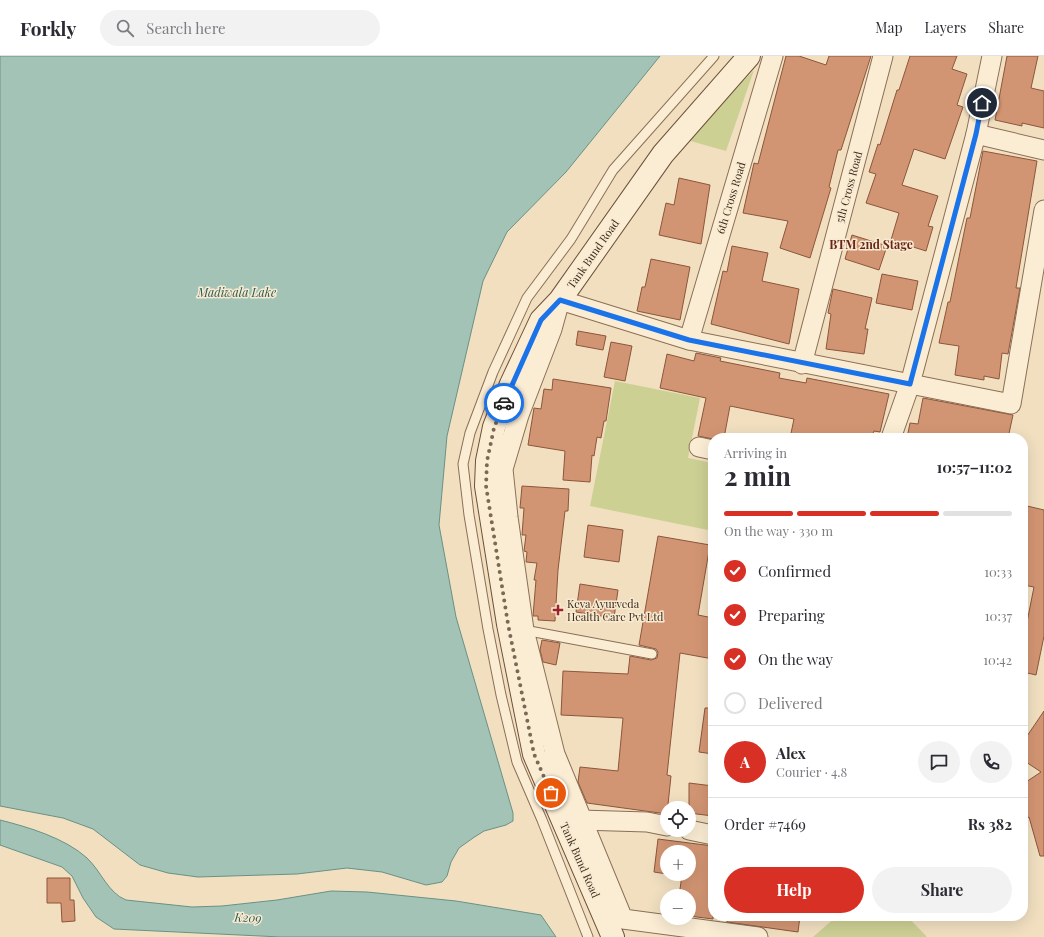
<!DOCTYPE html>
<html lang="en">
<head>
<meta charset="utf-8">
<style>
	body { margin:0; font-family:"Playfair Display",serif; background:#f2f2f3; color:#2b2b33; height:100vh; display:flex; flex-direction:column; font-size:15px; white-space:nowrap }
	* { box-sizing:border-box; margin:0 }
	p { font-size:13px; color:#7c7c81 }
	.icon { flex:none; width:22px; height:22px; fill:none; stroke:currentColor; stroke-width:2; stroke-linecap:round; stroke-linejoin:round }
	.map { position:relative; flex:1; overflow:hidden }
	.panel { position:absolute; left:708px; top:377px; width:320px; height:488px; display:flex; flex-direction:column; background:#fff; border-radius:16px; box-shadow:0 4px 16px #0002 }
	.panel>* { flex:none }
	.tools { position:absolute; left:660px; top:745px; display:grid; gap:8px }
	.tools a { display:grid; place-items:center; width:36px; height:36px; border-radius:50%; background:#fff; box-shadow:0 4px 16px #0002; font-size:20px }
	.pin { position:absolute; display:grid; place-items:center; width:34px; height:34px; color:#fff; margin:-17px; border:2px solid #fff; border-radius:50%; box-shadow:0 1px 4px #0007 }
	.courier { position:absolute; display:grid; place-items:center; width:40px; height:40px; margin:-20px; border:3px solid #1a73e8; border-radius:50%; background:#fff; color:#222; box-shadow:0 1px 5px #0007 }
	.overview em { font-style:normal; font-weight:700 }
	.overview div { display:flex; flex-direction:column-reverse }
	.overview { display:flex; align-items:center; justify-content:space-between; height:68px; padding:0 16px }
	h1 { font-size:26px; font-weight:700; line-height:30px }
	.bar { display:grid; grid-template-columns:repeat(4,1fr); gap:6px 4px; align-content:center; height:48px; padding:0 16px }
	.bar i { height:5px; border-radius:3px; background:#e1e1e2 }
	.bar .selected { background:#d93025 }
	.bar p { grid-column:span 4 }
	.line { display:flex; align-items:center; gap:10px; padding:0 16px; border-top:1px solid #e1e1e2 }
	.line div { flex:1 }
	.round { display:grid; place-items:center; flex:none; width:42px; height:42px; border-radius:21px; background:#f2f2f3 }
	ol { padding:0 16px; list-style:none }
	li { display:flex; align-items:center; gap:12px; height:44px }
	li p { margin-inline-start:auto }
	li .icon { padding:4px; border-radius:50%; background:#d93025; color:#fff; stroke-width:4 }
	li:last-child { color:#7c7c81 }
	li i { width:22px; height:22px; border:2px solid #e1e1e2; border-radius:50% }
	.action { display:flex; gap:8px; margin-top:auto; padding:8px 16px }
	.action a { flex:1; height:46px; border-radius:24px; background:#d93025; color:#fff; font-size:16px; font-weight:700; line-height:46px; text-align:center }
	.action a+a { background:#f2f2f3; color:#2b2b33 }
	header { display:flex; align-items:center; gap:24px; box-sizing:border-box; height:56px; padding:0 20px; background:#fff; border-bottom:1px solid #e1e1e2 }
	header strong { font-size:19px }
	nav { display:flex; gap:22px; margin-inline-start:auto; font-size:14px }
	.search { width:280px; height:36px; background:#f2f2f3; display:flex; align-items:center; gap:10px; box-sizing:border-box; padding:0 14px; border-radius:22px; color:#7c7c81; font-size:15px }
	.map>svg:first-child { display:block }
</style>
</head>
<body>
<header>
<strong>Forkly</strong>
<div class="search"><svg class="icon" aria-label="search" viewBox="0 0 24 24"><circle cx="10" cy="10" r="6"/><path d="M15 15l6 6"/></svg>Search here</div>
<nav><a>Map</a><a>Layers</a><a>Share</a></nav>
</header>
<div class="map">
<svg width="1044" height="881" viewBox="0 0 1044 881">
	<rect width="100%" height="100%" fill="#f1dfc0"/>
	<!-- green -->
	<g fill="#ccd093">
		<polygon points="754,14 726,95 687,84"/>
		<polygon points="615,325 700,342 688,402 713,407 713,475 590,450"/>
		<polygon points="837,860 907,860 927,881 813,881"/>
	</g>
	<!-- water -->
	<g fill="#a3c3b7" stroke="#6a9185">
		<polygon points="0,0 660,0 566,116 507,176 483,225 447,380 439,469 456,561 513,757 513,765 506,769 484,775 473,782 459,792 451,806 447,820 442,826 426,829 382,816 347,812 297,818 198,821 168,817 140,809 93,773 63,762 0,750"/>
		<path d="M 0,764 C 28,771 65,782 87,802 C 101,815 108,837 126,844 L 192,851 L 222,850 L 277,844 L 331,835 L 367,836 L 456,845 L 541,859 L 556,881 L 281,881 L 114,873 L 96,861 L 83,842 L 72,820 L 62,811 L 0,789 Z"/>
	</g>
	<!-- building -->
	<g fill="#d29573" stroke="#8c563b">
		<polygon points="786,0 799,0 826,9 829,0 871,0 841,94 838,94 829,131 831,132 810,202 780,192 788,165 743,157 754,107 758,108"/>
		<polygon points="910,0 957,0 952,13 967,18 957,49 963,51 945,103 914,93 902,129 938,140 928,170 933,171 926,195 891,184 899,157 866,147 876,118 869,116 878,88 880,89 897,34 899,34"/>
		<polygon points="1007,0 1038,0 1031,32 1044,35 1044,72 1022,67 1022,70 995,64"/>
		<polygon points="983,95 1037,105 1016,232 1020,232 1008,298 1002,297 999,323 984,320 984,324 955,319 959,290 939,287 948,246 950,246 967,162 970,162"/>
		<polygon points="679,122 710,129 701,188 659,179 666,147 674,149"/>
		<polygon points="852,179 887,190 879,214 845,203"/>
		<polygon points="732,190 768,197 762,225 799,233 789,288 711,268 723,215 727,216"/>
		<polygon points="651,203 690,211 680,264 637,255 642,231 645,231"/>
		<polygon points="882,218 918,225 912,254 876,247"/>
		<polygon points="833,233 872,242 865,273 868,273 864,298 826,293 831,258 828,257"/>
		<polygon points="578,275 606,280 603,294 576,289"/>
		<polygon points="611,286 632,290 625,325 604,321"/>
		<polygon points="696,297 721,302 720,305 780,317 779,322 806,327 807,322 889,338 880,376 874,375 871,382 790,382 794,363 730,350 724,382 713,383 698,380 706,342 660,332 667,298 694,305"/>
		<polygon points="553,323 611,332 606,365 604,365 601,382 597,381 594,400 592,399 590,426 563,424 565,395 528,389 534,352 541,353 544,333 552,334"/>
		<polygon points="923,342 1013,359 1008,382 907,382 910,367 918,368"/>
		<polygon points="522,430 569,433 568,455 565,455 558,514 555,565 538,564 538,560 533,560 536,524 534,524 537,507 526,506 527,496 524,495 526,479 522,479 524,452 520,452"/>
		<polygon points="1023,449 1044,454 1044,580 1036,619 1023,616 1023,586 1034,531 1023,529"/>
		<polygon points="588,469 623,474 619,506 584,501"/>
		<polygon points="658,480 710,489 698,559 713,562 713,603 680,597 667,719 671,720 667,758 587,747 578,726 580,711 618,715 623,662 561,659 563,615 628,618 630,600 651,604 657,602 658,596 656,593 639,589"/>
		<polygon points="580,528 618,534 614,562 576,556"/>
		<polygon points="542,584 560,587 556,609 543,606 540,594"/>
		<polygon points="705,652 713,652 713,698 699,696"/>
		<polygon points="1044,655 1044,800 1040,800 1029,761 1023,765 1023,728 1041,716 1023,704 1023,686"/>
		<polygon points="689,727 713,730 713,760 689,757"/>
		<polygon points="658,783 713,790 713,863 689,860 689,840 679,840 682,819 671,818 689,818 689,796 667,796 667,818 654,816"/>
		<polygon points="47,822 70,822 70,844 74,844 75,865 62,866 61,847 47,847"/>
		<polygon points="727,860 800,860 798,876 727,866"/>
	</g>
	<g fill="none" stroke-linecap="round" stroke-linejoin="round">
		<!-- lane casing -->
		<g stroke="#8b6f57" stroke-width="11">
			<g id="lane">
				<polyline points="524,574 652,598"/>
				<polyline points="588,881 542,764 517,706 501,639 488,573 469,459 463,408 470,377 493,316 527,242 571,183 613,114 714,0"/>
			</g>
		</g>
		<!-- street casing -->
		<g stroke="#8b6f57" stroke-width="21">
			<g id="street">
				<polyline points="976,78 1044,94"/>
				<polyline points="689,284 773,0"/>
				<polyline points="802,308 883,0"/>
				<polyline points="891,382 910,328 976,78 992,0"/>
				<polyline points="699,391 713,394"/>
				<polyline points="580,764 647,766 667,770"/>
				<polyline points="689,774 713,779"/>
				<polyline points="758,881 623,863 555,698 524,574 508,461 503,413 519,359 552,273 560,244 689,284 1011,348 1044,154"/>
			</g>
		</g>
		<!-- secondary casing -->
		<g stroke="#6d503a" stroke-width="24">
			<polyline id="secondary" points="613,881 534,698 508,568 486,430 487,405 494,371 511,328 541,264 560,244 663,98 749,0"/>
		</g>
		<!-- lane -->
		<use href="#lane" stroke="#fbedd4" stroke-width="9"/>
		<!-- street -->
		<use href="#street" stroke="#fbedd4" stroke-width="19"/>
		<!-- secondary -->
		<use href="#secondary" stroke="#fbedd4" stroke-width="22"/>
	</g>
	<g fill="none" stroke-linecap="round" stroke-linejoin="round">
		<!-- done -->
		<polyline stroke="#7a6955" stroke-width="4" stroke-dasharray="0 7.2" points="504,347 494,372 487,405 486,430 508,568 534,698 551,737"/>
		<!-- route -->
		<polyline stroke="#1a73e8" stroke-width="5" points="504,347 541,264 560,244 689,284 910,328 976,78 982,47"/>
	</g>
	<!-- markers -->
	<path fill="#9e222b" stroke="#f8ead0" stroke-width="1.5" d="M556 548h4v4h4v4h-4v4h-4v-4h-4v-4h4z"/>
	<g text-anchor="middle" stroke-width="3" stroke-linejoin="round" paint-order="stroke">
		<!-- street labels -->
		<g font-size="11" fill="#3a291c" stroke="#f8ead0">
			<text transform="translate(849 131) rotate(-75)" y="4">5th Cross Road</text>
			<text transform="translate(731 142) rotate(-73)" y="4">6th Cross Road</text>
			<text transform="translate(593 198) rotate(-55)" y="4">Tank Bund Road</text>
			<text transform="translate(580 804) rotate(66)" y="4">Tank Bund Road</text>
		</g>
		<!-- poi labels -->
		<g font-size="11" fill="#3a291c" stroke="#f8ead0" text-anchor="start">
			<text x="567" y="552">Keva Ayurveda<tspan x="567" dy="13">Health Care Pvt Ltd</tspan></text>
		</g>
		<!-- neighbourhood labels -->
		<g font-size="12" font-weight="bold" fill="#692418" stroke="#f8ead0">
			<text x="871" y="193">BTM 2nd Stage</text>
		</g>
		<!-- water labels -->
		<g font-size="12" font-style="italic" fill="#2a5a54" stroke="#f8ead0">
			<text x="237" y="241">Madiwala Lake</text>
			<text transform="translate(248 862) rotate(2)" y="4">K209</text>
		</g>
	</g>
</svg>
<div class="tools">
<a><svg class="icon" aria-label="locate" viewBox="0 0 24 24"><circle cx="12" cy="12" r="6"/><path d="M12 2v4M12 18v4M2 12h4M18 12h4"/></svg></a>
<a>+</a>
<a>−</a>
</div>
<div class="pin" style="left:551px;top:737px;background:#ea580c"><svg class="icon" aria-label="bag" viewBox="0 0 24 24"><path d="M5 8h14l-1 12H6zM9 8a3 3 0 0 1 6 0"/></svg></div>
<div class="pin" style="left:982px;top:47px;background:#1f2937"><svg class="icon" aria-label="home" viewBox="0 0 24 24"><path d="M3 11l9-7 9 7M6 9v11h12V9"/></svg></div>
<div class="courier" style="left:504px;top:347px"><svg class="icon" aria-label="car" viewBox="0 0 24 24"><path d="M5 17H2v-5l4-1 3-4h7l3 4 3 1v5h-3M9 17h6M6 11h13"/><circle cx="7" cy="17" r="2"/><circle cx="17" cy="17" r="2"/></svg></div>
<section class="panel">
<div class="overview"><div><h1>2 min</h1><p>Arriving in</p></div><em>10:57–11:02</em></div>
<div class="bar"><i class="selected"></i><i class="selected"></i><i class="selected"></i><i></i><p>On the way · 330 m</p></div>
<ol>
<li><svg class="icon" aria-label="check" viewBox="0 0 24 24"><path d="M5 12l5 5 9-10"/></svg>Confirmed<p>10:33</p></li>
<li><svg class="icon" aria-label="check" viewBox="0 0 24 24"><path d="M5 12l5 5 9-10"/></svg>Preparing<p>10:37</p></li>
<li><svg class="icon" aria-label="check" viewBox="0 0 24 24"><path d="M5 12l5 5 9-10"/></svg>On the way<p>10:42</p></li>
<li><i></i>Delivered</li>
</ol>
<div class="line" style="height:72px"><b class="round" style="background:#d93025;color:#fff">A</b><div><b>Alex</b><p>Courier · 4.8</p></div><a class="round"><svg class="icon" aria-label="chat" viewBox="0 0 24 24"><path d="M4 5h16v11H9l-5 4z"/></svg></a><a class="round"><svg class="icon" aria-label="phone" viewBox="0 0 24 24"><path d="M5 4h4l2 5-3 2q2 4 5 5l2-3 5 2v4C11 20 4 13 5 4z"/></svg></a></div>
<div class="line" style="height:52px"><div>Order #7469</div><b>Rs 382</b></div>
<div class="action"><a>Help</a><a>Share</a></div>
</section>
</div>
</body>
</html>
